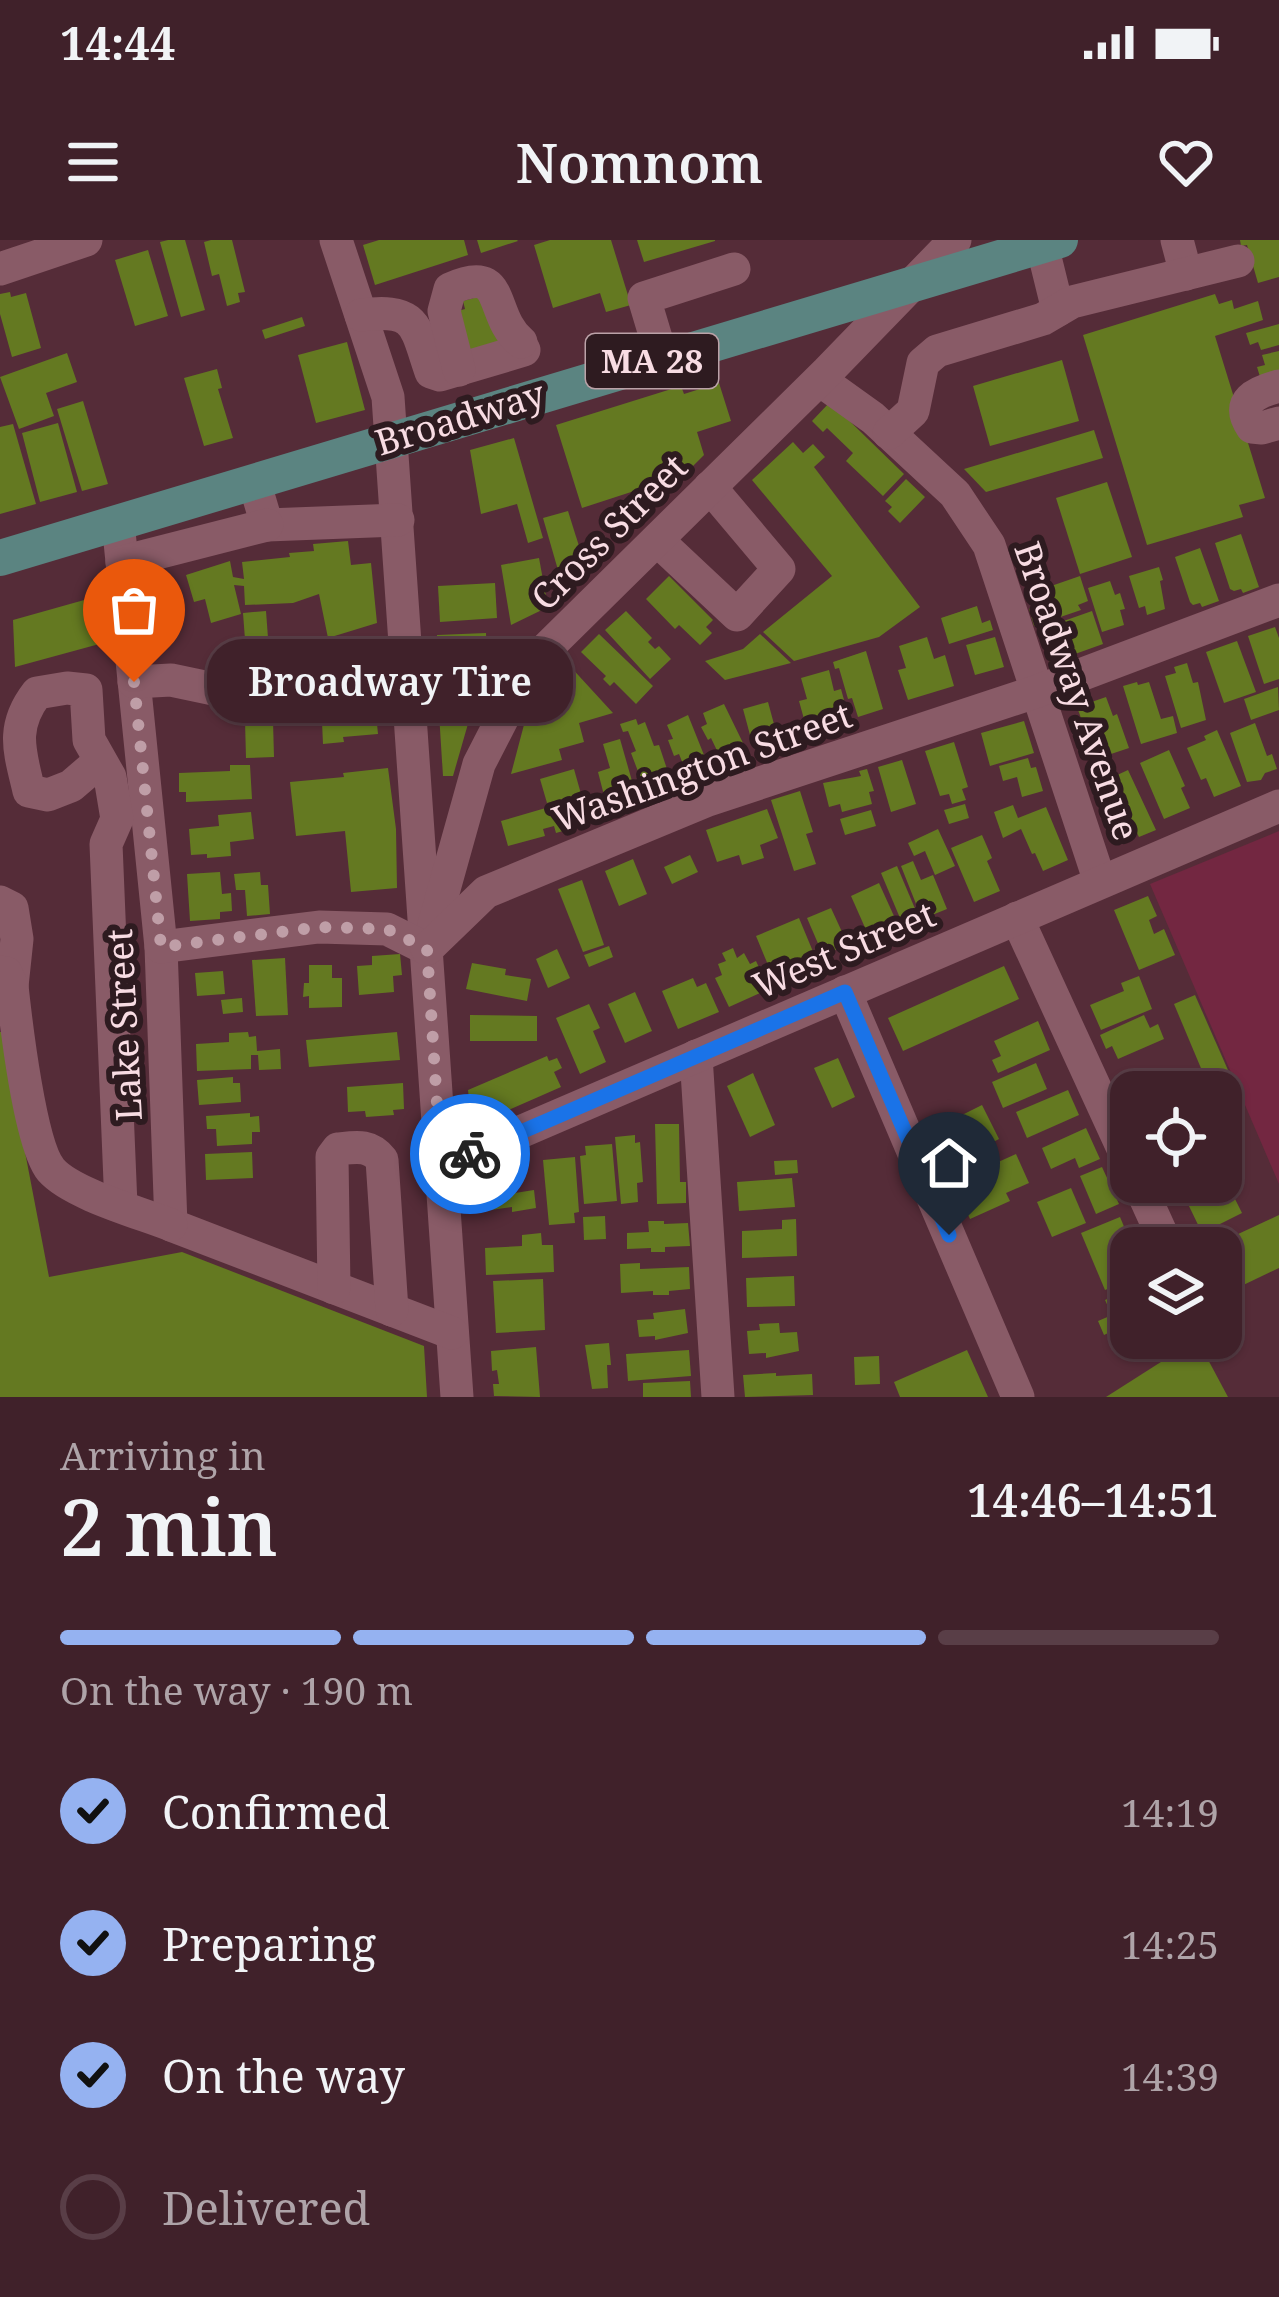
<!DOCTYPE html>
<html lang="en">
<head>
<meta charset="utf-8">
<style>
	body { margin:0; font-family:"Noto Serif",serif; background:#4b2e36; color:#f1f3f6; height:100vh; display:flex; flex-direction:column; font-size:45px; white-space:nowrap }
	* { box-sizing:border-box; margin:0 }
	p { font-size:39px; color:#aea3a8 }
	.icon { flex:none; width:66px; height:66px; fill:none; stroke:currentColor; stroke-width:2; stroke-linecap:round; stroke-linejoin:round }
	.map { position:relative; height:1157px; overflow:hidden }
	.sheet { display:flex; flex-direction:column; background:#40212a; flex:1 }
	.sheet>* { flex:none }
	.buttons { position:absolute; left:1110px; top:831px; display:grid; gap:24px }
	.buttons a { display:grid; place-items:center; width:132px; height:132px; border-radius:24px; background:#40212a; box-shadow:0 3px 9px #0004,0 0 0 3px #593e47; font-size:60px }
	.pin { position:absolute; display:grid; place-items:center; width:102px; height:102px; color:#fff; margin:-123px -51px; border-radius:50% 50% 50% 0; rotate:-45deg; box-shadow:0 0 12px #0007 }
	.pin .icon { rotate:45deg }
	.courier { position:absolute; display:grid; place-items:center; width:120px; height:120px; margin:-60px; border:9px solid #1a73e8; border-radius:50%; background:#fff; color:#222; box-shadow:0 3px 15px #0007 }
	.bubble { position:absolute; height:84px; border-radius:36px; background:#40212a; box-shadow:0 3px 9px #0004,0 0 0 3px #593e47; font-size:39px; font-weight:600; line-height:84px; text-align:center }
	.headline em { font-style:normal; font-weight:600 }
	.headline div { display:flex; flex-direction:column-reverse }
	.headline { display:flex; align-items:center; justify-content:space-between; height:204px; padding:0 60px }
	h1 { font-size:78px; font-weight:600; line-height:90px }
	.bar { display:grid; grid-template-columns:repeat(4,1fr); gap:18px 12px; align-content:center; height:144px; padding:0 60px }
	.bar i { height:15px; border-radius:9px; background:#593e47 }
	.bar .current { background:#95b2f1 }
	.bar p { grid-column:span 4 }
	ol { padding:0 60px; list-style:none }
	li { display:flex; align-items:center; gap:36px; height:132px }
	li p { margin-inline-start:auto }
	li .icon { padding:12px; border-radius:50%; background:#95b2f1; color:#111; stroke-width:4 }
	li:last-child { color:#aea3a8 }
	li i { width:66px; height:66px; border:6px solid #593e47; border-radius:50% }
	.status { display:flex; justify-content:space-between; align-items:center; height:84px; padding:0 60px; background:#40212a; direction:ltr }
	.status svg { height:33px; fill:currentColor }
	header { display:flex; justify-content:space-between; align-items:center; height:156px; padding:0 60px; background:#40212a; font-size:54px; font-weight:600 }
	.map>svg:first-child { display:block }
</style>
</head>
<body>
<div class="status"><b>14:44</b><svg viewBox="0 0 49 12"><path d="M0 12V9h3v3zM5 12V6h3v6zM10 12V3h3v9zM15 12V0h3v12zM26 1h20v11H26zM47 4h2v5h-2z"/></svg></div>
<header><svg class="icon" aria-label="menu" viewBox="0 0 24 24"><path d="M4 6h16M4 12h16M4 18h16"/></svg>Nomnom<svg class="icon" aria-label="heart" viewBox="0 0 24 24"><path d="M12 20l-8-8c-3-5 5-10 8-4 3-6 11-1 8 4z"/></svg></header>
<div class="map">
<svg width="1279" height="1157" viewBox="0 0 1279 1157">
	<rect width="100%" height="100%" fill="#552c38"/>
	<!-- green -->
	<polygon fill="#732741" points="1279,591 1279,944 1150,644"/>
	<!-- building -->
	<g fill="#647921">
		<polygon points="168,0 185,0 205,70 181,77 160,2"/>
		<polygon points="211,0 232,0 245,52 238,53 240,62 227,66 219,34 212,36 204,2"/>
		<polygon points="379,0 464,0 468,15 375,45 363,5"/>
		<polygon points="477,0 517,0 518,1 481,13"/>
		<polygon points="550,0 611,0 631,65 606,72 600,53 553,68 534,5"/>
		<polygon points="637,0 715,0 715,1 644,22"/>
		<polygon points="1240,0 1279,0 1279,37 1258,43 1247,5 1241,6"/>
		<polygon points="148,10 168,76 135,86 115,20"/>
		<polygon points="10,52 11,57 26,53 41,108 12,117 0,74 0,54"/>
		<polygon points="1215,54 1219,64 1232,60 1234,69 1258,61 1263,80 1215,96 1265,258 1239,265 1243,277 1147,305 1083,95"/>
		<polygon points="481,56 503,107 459,119 447,74 465,69 463,61"/>
		<polygon points="302,77 305,86 265,99 262,90"/>
		<polygon points="1279,84 1279,105 1261,110 1258,102 1250,105 1246,93"/>
		<polygon points="347,102 365,170 316,183 298,115"/>
		<polygon points="1279,111 1279,135 1261,140 1257,127 1265,125 1262,115"/>
		<polygon points="67,113 77,142 46,153 54,176 19,189 0,137"/>
		<polygon points="1062,120 1079,181 990,206 973,146"/>
		<polygon points="217,129 222,148 218,149 233,198 204,206 184,138"/>
		<polygon points="719,143 731,181 697,192 704,215 668,251 665,241 582,268 556,185 681,146 684,154"/>
		<polygon points="83,161 108,244 82,251 57,169"/>
		<polygon points="830,162 904,234 883,256 846,221 853,213 827,188 823,192 812,181"/>
		<polygon points="58,183 77,252 40,262 22,193"/>
		<polygon points="13,184 36,264 0,274 0,187"/>
		<polygon points="1094,190 1103,218 986,252 964,229"/>
		<polygon points="514,198 543,298 528,303 517,264 481,274 470,210"/>
		<polygon points="793,202 803,213 813,204 825,217 814,227 920,367 879,397 794,421 763,392 832,336 752,240"/>
		<polygon points="906,239 925,257 900,283 888,271 892,267 885,261"/>
		<polygon points="1107,242 1132,317 1080,334 1056,258"/>
		<polygon points="568,271 584,322 558,330 543,278"/>
		<polygon points="1241,294 1259,347 1243,353 1241,349 1234,351 1230,349 1215,303"/>
		<polygon points="348,301 351,325 371,323 377,383 328,398 319,354 293,363 245,365 244,346 234,345 241,374 211,383 205,359 194,362 186,335 230,321 233,337 244,339 242,322 290,317 289,313 314,311 313,304"/>
		<polygon points="1200,308 1219,361 1202,367 1200,363 1193,365 1190,362 1175,317"/>
		<polygon points="539,318 548,367 511,385 501,325"/>
		<polygon points="1159,327 1163,340 1160,341 1165,369 1147,375 1145,366 1139,368 1129,336"/>
		<polygon points="669,336 713,380 706,387 712,393 700,405 679,385 675,389 646,359"/>
		<polygon points="1080,336 1088,361 1078,365 1081,370 1034,386 1029,369 1033,367 1028,354"/>
		<polygon points="1110,341 1115,355 1120,353 1125,369 1120,370 1124,385 1102,392 1088,348"/>
		<polygon points="495,343 497,378 440,382 438,346"/>
		<polygon points="102,355 114,400 15,427 13,380"/>
		<polygon points="977,366 982,383 990,380 993,390 949,404 941,378"/>
		<polygon points="266,371 271,438 248,439 243,373"/>
		<polygon points="626,371 652,398 648,402 655,409 659,406 671,419 650,439 605,390"/>
		<polygon points="1092,371 1103,404 1050,423 1038,390"/>
		<polygon points="1275,387 1279,398 1279,439 1264,444 1248,396"/>
		<polygon points="486,393 487,427 438,429 437,395"/>
		<polygon points="599,394 653,446 636,464 614,442 610,446 603,439 606,436 581,412"/>
		<polygon points="760,394 791,423 725,440 705,421 743,409"/>
		<polygon points="927,397 934,419 945,415 954,446 908,460 898,430 906,428 899,406"/>
		<polygon points="995,397 1004,427 975,435 966,405"/>
		<polygon points="1237,401 1256,452 1224,463 1206,412"/>
		<polygon points="866,411 883,469 858,477 852,458 848,459 839,428 835,429 833,422"/>
		<polygon points="1187,423 1193,443 1198,442 1206,480 1181,488 1165,436 1176,433 1174,427"/>
		<polygon points="568,424 613,473 579,483 584,502 559,509 562,520 511,534 530,462"/>
		<polygon points="829,430 834,451 841,449 849,478 807,490 799,461 807,459 801,438"/>
		<polygon points="1137,442 1138,445 1149,442 1161,479 1173,476 1177,493 1141,504 1123,446"/>
		<polygon points="1278,447 1279,470 1251,480 1244,459"/>
		<polygon points="476,456 453,536 443,536 438,458"/>
		<polygon points="1106,457 1113,476 1117,474 1129,508 1102,517 1103,522 1091,526 1084,508 1091,506 1077,467"/>
		<polygon points="768,462 778,499 753,506 743,469"/>
		<polygon points="375,464 378,494 343,497 344,502 323,504 322,482 305,484 304,471"/>
		<polygon points="724,464 743,503 735,507 738,514 722,521 711,498 708,500 701,487 707,484 703,473"/>
		<polygon points="688,475 706,520 685,529 679,514 674,516 668,500 673,499 667,485"/>
		<polygon points="636,479 638,485 645,482 654,506 659,505 670,538 644,547 631,513 636,511 628,491 623,492 620,484"/>
		<polygon points="245,481 273,481 274,517 246,518"/>
		<polygon points="1024,481 1034,513 990,526 981,493"/>
		<polygon points="1255,483 1267,516 1272,514 1277,529 1265,533 1261,540 1247,542 1230,493"/>
		<polygon points="1217,490 1241,546 1214,557 1206,538 1201,540 1187,508 1206,500 1204,496"/>
		<polygon points="620,499 636,555 606,563 598,532 610,528 603,504"/>
		<polygon points="954,502 968,547 962,549 966,560 952,564 949,554 940,556 925,511"/>
		<polygon points="1169,510 1185,546 1181,548 1190,568 1164,579 1140,523"/>
		<polygon points="1028,518 1031,528 1036,527 1043,551 1022,557 1017,537 1003,541 999,526"/>
		<polygon points="902,520 916,564 891,572 878,527"/>
		<polygon points="230,525 250,525 252,559 186,562 186,552 179,552 179,533 230,531"/>
		<polygon points="388,528 396,589 397,648 351,652 345,591 296,596 290,542 344,537 343,533"/>
		<polygon points="574,529 581,554 547,563 540,539"/>
		<polygon points="867,529 874,551 869,552 872,564 842,572 840,564 829,567 823,543 861,536 859,531"/>
		<polygon points="1128,530 1156,590 1139,597 1136,591 1126,596 1102,542"/>
		<polygon points="800,551 813,592 806,594 816,624 794,631 771,560"/>
		<polygon points="573,560 579,580 569,583 570,589 556,593 554,586 543,589 545,596 508,606 501,581"/>
		<polygon points="965,564 969,578 949,584 944,570"/>
		<polygon points="1013,565 1018,578 1046,567 1068,620 1043,631 1035,613 1032,614 1021,589 1003,598 994,572"/>
		<polygon points="767,569 778,598 760,605 764,618 742,625 739,615 717,622 706,590"/>
		<polygon points="871,570 876,586 845,595 840,579"/>
		<polygon points="251,572 254,599 230,602 231,616 207,618 207,614 191,615 189,589 219,586 218,575"/>
		<polygon points="938,589 955,626 935,635 925,611 914,616 908,603"/>
		<polygon points="982,595 992,618 987,621 1000,651 974,662 951,608"/>
		<polygon points="690,615 698,632 672,644 664,627"/>
		<polygon points="633,619 647,654 619,666 605,631"/>
		<polygon points="913,621 921,640 933,635 947,669 922,679 901,626"/>
		<polygon points="897,626 924,690 908,697 881,633"/>
		<polygon points="220,632 222,654 231,653 232,671 220,672 220,679 190,681 187,634"/>
		<polygon points="260,632 261,645 268,645 270,674 247,676 245,650 236,650 234,634"/>
		<polygon points="582,640 604,705 583,712 558,649"/>
		<polygon points="879,643 903,696 874,708 851,656"/>
		<polygon points="1148,656 1157,676 1149,680 1154,694 1164,689 1175,715 1139,730 1114,670"/>
		<polygon points="831,668 848,705 823,715 807,678"/>
		<polygon points="799,678 819,726 776,744 756,696"/>
		<polygon points="609,706 613,717 589,727 584,715"/>
		<polygon points="733,708 737,718 744,713 750,724 756,721 769,749 729,767 715,738 722,735 718,724 726,721 722,713"/>
		<polygon points="557,709 570,738 548,748 536,719"/>
		<polygon points="400,714 402,735 393,736 394,752 359,755 357,726 372,725 372,716"/>
		<polygon points="285,718 288,775 256,776 252,720"/>
		<polygon points="472,723 506,729 505,735 531,739 527,761 466,749"/>
		<polygon points="309,725 332,725 332,738 342,738 342,767 309,768 309,756 303,757 304,743 309,743"/>
		<polygon points="1004,726 1019,759 903,811 888,778"/>
		<polygon points="223,731 225,754 197,756 195,733"/>
		<polygon points="1139,736 1152,769 1101,790 1090,765 1124,751 1121,743"/>
		<polygon points="693,738 697,747 706,743 719,772 678,789 662,751"/>
		<polygon points="635,752 652,791 625,803 608,764"/>
		<polygon points="1195,755 1235,846 1221,852 1211,852 1174,764"/>
		<polygon points="242,758 243,772 223,774 221,760"/>
		<polygon points="589,764 600,788 593,791 606,822 580,834 556,778"/>
		<polygon points="470,775 537,776 537,801 470,801"/>
		<polygon points="1144,775 1150,788 1158,784 1164,799 1118,819 1112,806 1106,809 1100,795"/>
		<polygon points="1038,781 1050,810 998,833 992,820 1001,816 994,801"/>
		<polygon points="0,792 2,792 49,1037 182,1012 424,1106 427,1157 0,1157"/>
		<polygon points="248,792 249,797 256,796 257,811 280,809 281,829 259,830 258,815 251,815 251,829 197,831 196,804 229,802 229,793"/>
		<polygon points="397,792 400,820 309,827 306,800"/>
		<polygon points="547,816 549,821 557,818 562,828 554,832 561,847 472,886 468,850"/>
		<polygon points="838,818 855,857 832,868 814,828"/>
		<polygon points="1036,823 1047,849 1003,868 992,842"/>
		<polygon points="753,833 775,885 750,897 727,846"/>
		<polygon points="233,837 233,843 240,843 241,862 199,865 197,840"/>
		<polygon points="1175,837 1177,841 1182,839 1187,852 1141,852"/>
		<polygon points="403,843 404,869 393,870 394,875 366,877 365,871 348,872 347,847"/>
		<polygon points="1068,850 1079,875 1027,898 1016,872"/>
		<polygon points="982,865 999,899 949,925 935,899 966,883 962,875"/>
		<polygon points="250,873 250,877 259,876 260,892 252,892 252,904 217,906 216,889 207,889 206,876"/>
		<polygon points="655,884 679,884 680,942 686,942 686,963 657,964"/>
		<polygon points="1086,888 1100,919 1079,928 1075,918 1051,929 1042,908"/>
		<polygon points="635,895 635,903 640,902 643,942 637,943 638,962 621,964 615,897"/>
		<polygon points="612,904 617,961 584,964 580,916 586,915 585,906"/>
		<polygon points="252,912 253,938 206,940 205,914"/>
		<polygon points="1016,914 1029,943 1006,953 1010,961 970,979 949,934 992,915 996,923"/>
		<polygon points="575,917 579,972 574,973 575,983 549,985 543,920"/>
		<polygon points="797,920 798,933 775,935 774,921"/>
		<polygon points="1102,927 1119,964 1096,974 1080,936"/>
		<polygon points="792,938 795,967 739,971 737,942"/>
		<polygon points="514,942 515,953 534,950 536,968 512,972 512,967 484,971 481,946"/>
		<polygon points="1228,945 1242,973 1202,993 1188,964"/>
		<polygon points="1071,948 1086,983 1052,997 1037,962"/>
		<polygon points="1279,975 1279,1028 1235,1049 1230,1038 1221,1042 1221,1008 1208,1008"/>
		<polygon points="605,976 606,999 584,1000 583,977"/>
		<polygon points="1120,977 1133,1008 1131,1039 1105,1050 1081,993"/>
		<polygon points="796,979 797,1016 742,1018 742,991 782,989 782,980"/>
		<polygon points="648,981 664,981 664,984 688,983 690,1006 665,1007 665,1012 651,1012 651,1008 627,1009 627,993 649,992"/>
		<polygon points="541,993 542,1005 553,1005 554,1032 486,1035 485,1008 522,1006 522,995"/>
		<polygon points="640,1023 640,1029 689,1027 690,1049 669,1051 669,1055 653,1055 653,1051 621,1053 620,1024"/>
		<polygon points="794,1036 795,1066 747,1067 746,1038"/>
		<polygon points="543,1039 545,1090 496,1093 493,1041"/>
		<polygon points="1131,1048 1131,1082 1104,1095 1098,1081 1112,1075 1105,1060"/>
		<polygon points="685,1069 688,1093 655,1100 655,1096 639,1097 637,1080 654,1079 653,1073"/>
		<polygon points="779,1083 780,1093 797,1092 799,1111 766,1118 766,1113 749,1114 747,1091 760,1090 759,1084"/>
		<polygon points="1197,1099 1228,1157 1106,1157"/>
		<polygon points="609,1103 611,1125 607,1125 608,1148 592,1149 585,1105"/>
		<polygon points="536,1107 540,1157 494,1156 493,1144 499,1144 497,1130 492,1131 491,1111"/>
		<polygon points="689,1110 691,1136 628,1141 626,1114"/>
		<polygon points="967,1110 988,1157 900,1157 894,1142"/>
		<polygon points="879,1116 880,1144 855,1145 854,1117"/>
		<polygon points="776,1133 776,1136 812,1134 813,1155 745,1157 743,1135"/>
		<polygon points="690,1141 691,1157 643,1157 643,1143"/>
	</g>
	<g fill="none" stroke-linecap="round" stroke-linejoin="round">
		<!-- minor -->
		<g stroke="#895b67" stroke-width="33">
			<polyline points="336,0 388,157 457,1157"/>
			<polyline points="1177,0 1186,34"/>
			<polyline points="1042,5 1058,70"/>
			<polyline points="0,29 86,0"/>
			<path d="M 361,75 C 418,68 415,86 431,132 L 440,135 L 524,110"/>
			<polyline points="662,118 644,58 734,29"/>
			<path d="M 459,130 L 444,71 L 450,49 C 508,22 488,75 521,102"/>
			<polyline points="820,140 873,178 955,254 989,305 1100,642"/>
			<path d="M 1279,146 C 1257,152 1234,161 1252,187 L 1262,188 L 1279,183"/>
			<polyline points="889,193 913,171 923,123 937,111 1043,79 1072,62 1238,21"/>
			<polyline points="254,241 267,285 398,280"/>
			<polyline points="118,282 161,707 171,985 452,1093"/>
			<polyline points="657,300 737,375 779,329 710,247"/>
			<polyline points="122,322 267,285"/>
			<polyline points="134,442 171,440 228,452 408,436"/>
			<path d="M 99,522 L 71,546 L 48,555 L 29,551 C 20,512 10,488 37,453 L 67,448 L 86,450 L 89,500 L 110,537 L 117,579 L 106,604 L 121,966"/>
			<polyline points="0,662 12,668 17,699 12,746"/>
			<polyline points="1017,678 1131,926"/>
			<polyline points="432,692 479,524 517,450 547,408 827,132 955,0"/>
			<polyline points="161,707 319,687 387,689 427,709"/>
			<polyline points="427,709 486,652 708,560 1038,451 1279,360"/>
			<path d="M 0,732 L 6,733 L 12,746 C 16,783 30,905 51,930 C 72,954 141,973 171,985"/>
			<polyline points="845,752 1018,1157"/>
			<polyline points="696,816 718,1157"/>
			<polyline points="441,926 1279,566"/>
			<polyline points="1138,942 1168,1008"/>
			<path d="M 334,1048 L 332,917 L 338,909 C 356,907 370,904 382,920 L 392,1070"/>
		</g>
		<!-- major -->
		<polyline stroke="#5b8481" stroke-width="36" points="0,318 1060,0"/>
	</g>
	<g fill="none" stroke-linecap="round" stroke-linejoin="round">
		<!-- done -->
		<polyline stroke="#bf9ea7" stroke-width="12" stroke-dasharray="0 21.6" points="134,442 161,707 320,687 387,689 427,709 441,926 470,914"/>
		<!-- route -->
		<polyline stroke="#1a73e8" stroke-width="15" points="470,914 845,752 949,995"/>
	</g>
	<g text-anchor="middle" stroke-width="12" stroke-linejoin="round" paint-order="stroke">
		<!-- shield labels -->
		<rect fill="#2e1b20" stroke="#bba2a8" stroke-width="3" x="586" y="94" width="132" height="54" rx="9"/>
		<g font-size="33" font-weight="bold" fill="#f8dce3">
			<text x="652" y="133">MA 28</text>
		</g>
		<!-- street labels -->
		<g font-size="36" fill="#f8dce3" stroke="#2e1b20">
			<text transform="translate(460 178) rotate(-17)" y="13">Broadway</text>
			<text transform="translate(609 292) rotate(-45)" y="13">Cross Street</text>
			<text transform="translate(1077 451) rotate(71)" y="13">Broadway Avenue</text>
			<text transform="translate(702 527) rotate(-20)" y="13">Washington Street</text>
			<text transform="translate(844 710) rotate(-23)" y="13">West Street</text>
			<text transform="translate(124 785) rotate(-93)" y="13">Lake Street</text>
		</g>
	</g>
</svg>
<div class="buttons">
<a><svg class="icon" aria-label="locate" viewBox="0 0 24 24"><circle cx="12" cy="12" r="6"/><path d="M12 2v4M12 18v4M2 12h4M18 12h4"/></svg></a>
<a><svg class="icon" aria-label="layers" viewBox="0 0 24 24"><path d="M12 4l9 5-9 5-9-5zM3 14l9 5 9-5"/></svg></a>
</div>
<div class="pin" style="left:134px;top:442px;background:#ea580c"><svg class="icon" aria-label="bag" viewBox="0 0 24 24"><path d="M5 8h14l-1 12H6zM9 8a3 3 0 0 1 6 0"/></svg></div>
<div class="pin" style="left:949px;top:995px;background:#1f2937"><svg class="icon" aria-label="home" viewBox="0 0 24 24"><path d="M3 11l9-7 9 7M6 9v11h12V9"/></svg></div>
<div class="courier" style="left:470px;top:914px"><svg class="icon" aria-label="bike" viewBox="0 0 24 24"><circle cx="6" cy="16" r="4"/><circle cx="18" cy="16" r="4"/><path d="M6 16l4-8h5l3 8M10 8l3 8H6M13 5h3"/></svg></div>
<div class="bubble" style="left:207px;top:399px;width:366px">Broadway Tire</div>
</div>
<section class="sheet">
<div class="headline"><div><h1>2 min</h1><p>Arriving in</p></div><em>14:46–14:51</em></div>
<div class="bar"><i class="current"></i><i class="current"></i><i class="current"></i><i></i><p>On the way · 190 m</p></div>
<ol>
<li><svg class="icon" aria-label="check" viewBox="0 0 24 24"><path d="M5 12l5 5 9-10"/></svg>Confirmed<p>14:19</p></li>
<li><svg class="icon" aria-label="check" viewBox="0 0 24 24"><path d="M5 12l5 5 9-10"/></svg>Preparing<p>14:25</p></li>
<li><svg class="icon" aria-label="check" viewBox="0 0 24 24"><path d="M5 12l5 5 9-10"/></svg>On the way<p>14:39</p></li>
<li><i></i>Delivered</li>
</ol>
</section>
</body>
</html>
